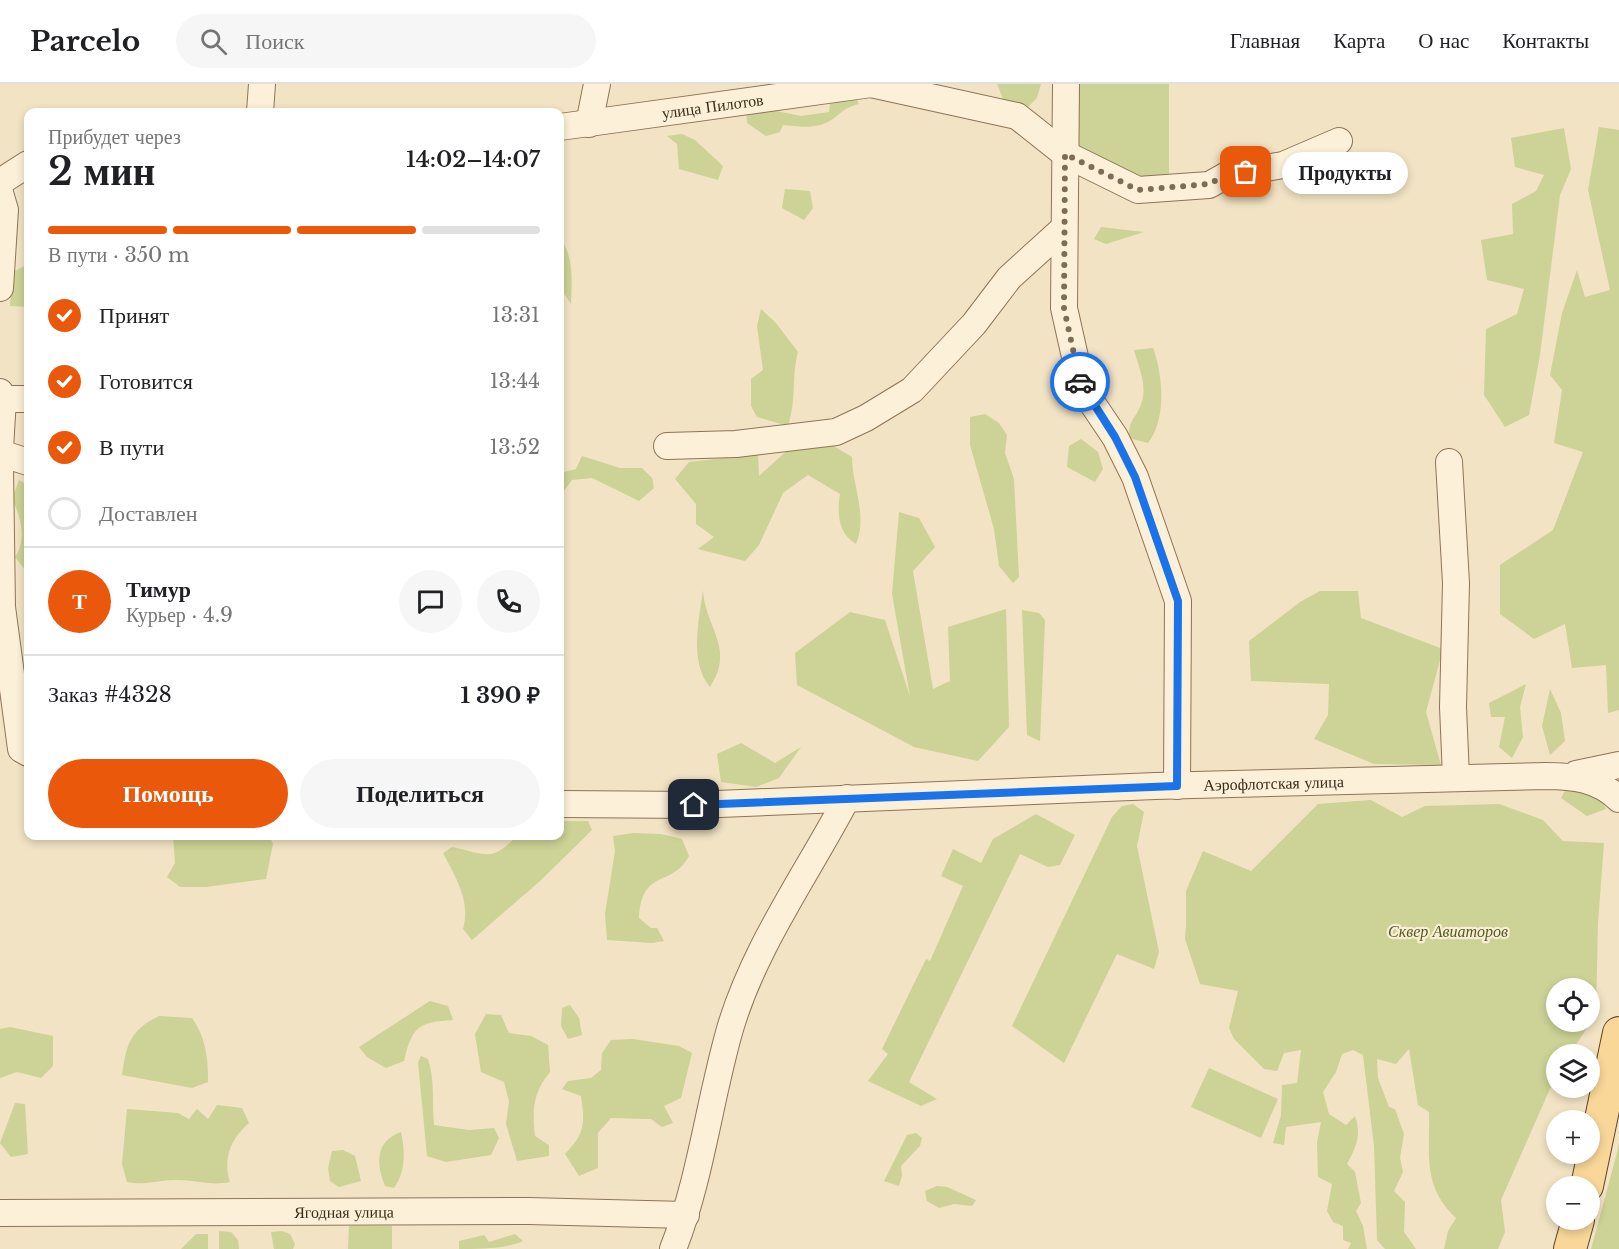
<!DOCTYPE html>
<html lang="ru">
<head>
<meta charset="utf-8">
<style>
	body { margin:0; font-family:"Libre Baskerville",serif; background:#f6f6f6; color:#202124; height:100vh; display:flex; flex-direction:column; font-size:22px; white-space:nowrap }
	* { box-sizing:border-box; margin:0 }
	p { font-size:20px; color:#757577 }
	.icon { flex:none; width:33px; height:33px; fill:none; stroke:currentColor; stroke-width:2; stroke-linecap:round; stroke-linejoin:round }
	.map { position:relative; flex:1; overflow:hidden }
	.side { position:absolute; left:24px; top:24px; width:540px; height:732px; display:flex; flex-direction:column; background:#fff; border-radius:12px; box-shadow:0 3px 9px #0003 }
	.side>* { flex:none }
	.controls { position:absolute; left:1546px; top:894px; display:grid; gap:12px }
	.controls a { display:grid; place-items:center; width:54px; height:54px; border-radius:50%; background:#fff; box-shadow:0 3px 9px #0003; font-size:30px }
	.pin { position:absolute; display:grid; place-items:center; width:51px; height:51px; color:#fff; margin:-26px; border-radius:12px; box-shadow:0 3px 9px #0006 }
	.courier { position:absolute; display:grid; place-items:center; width:60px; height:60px; margin:-30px; border:4px solid #1a73e8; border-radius:50%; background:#fff; color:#222; box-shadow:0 2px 8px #0007 }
	.bubble { position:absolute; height:42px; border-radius:21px; background:#fff; box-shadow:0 3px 9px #0003; font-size:20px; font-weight:600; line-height:42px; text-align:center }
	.overview em { font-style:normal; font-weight:600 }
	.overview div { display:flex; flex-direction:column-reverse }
	.overview { display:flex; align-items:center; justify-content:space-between; height:102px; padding:0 24px }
	h1 { font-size:39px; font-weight:600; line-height:45px }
	.bar { display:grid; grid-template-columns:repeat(4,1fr); gap:9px 6px; align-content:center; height:72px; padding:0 24px }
	.bar i { height:8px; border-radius:4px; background:#e0e0e0 }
	.bar .selected { background:#ea580c }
	.bar p { grid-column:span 4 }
	.line { display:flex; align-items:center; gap:15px; padding:0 24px; border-top:2px solid #e0e0e0 }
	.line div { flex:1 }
	.round { display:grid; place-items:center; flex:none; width:63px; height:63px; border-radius:32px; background:#f6f6f6 }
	ol { padding:0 24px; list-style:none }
	li { display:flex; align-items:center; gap:18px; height:66px }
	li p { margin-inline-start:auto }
	li .icon { padding:6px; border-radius:50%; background:#ea580c; color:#fff; stroke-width:4 }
	li:last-child { color:#757577 }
	li i { width:33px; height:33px; border:3px solid #e0e0e0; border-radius:50% }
	.action { display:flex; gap:12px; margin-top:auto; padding:12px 24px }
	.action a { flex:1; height:69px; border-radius:36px; background:#ea580c; color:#fff; font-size:24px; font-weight:600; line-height:69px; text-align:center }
	.action a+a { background:#f6f6f6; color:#202124 }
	header { display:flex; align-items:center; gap:36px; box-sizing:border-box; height:84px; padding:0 30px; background:#fff; border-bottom:2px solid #e0e0e0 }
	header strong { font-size:28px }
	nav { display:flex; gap:33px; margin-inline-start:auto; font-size:21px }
	.search { width:420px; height:54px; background:#f6f6f6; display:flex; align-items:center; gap:15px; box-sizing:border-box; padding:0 21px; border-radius:33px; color:#757577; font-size:22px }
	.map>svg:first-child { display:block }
</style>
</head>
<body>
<header>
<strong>Parcelo</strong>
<div class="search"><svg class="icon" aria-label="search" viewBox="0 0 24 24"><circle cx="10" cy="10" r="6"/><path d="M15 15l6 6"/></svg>Поиск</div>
<nav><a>Главная</a><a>Карта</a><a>О нас</a><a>Контакты</a></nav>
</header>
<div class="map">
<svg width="1619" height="1165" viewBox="0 0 1619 1165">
	<rect width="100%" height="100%" fill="#f2e3c4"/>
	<!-- green -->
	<g fill="#cdd296" fill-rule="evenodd">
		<polygon points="997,0 1041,0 1037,14 1028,23 1005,20"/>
		<polygon points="1078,0 1169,0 1169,96 1138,97 1101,81 1072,58"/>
		<path d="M 855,12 L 859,20 C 841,24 840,32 826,39 C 813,45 796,42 783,41 L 780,48 L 766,52 L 747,39 L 746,27 L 767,25 L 801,32 L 829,28 L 830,20 Z"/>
		<polygon points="1599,43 1619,46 1619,626 1608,629 1606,581 1572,584 1565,540 1534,555 1500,530 1500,481 1553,446 1583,368 1554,359 1562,306 1550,291 1562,229 1577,186 1585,213 1610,206 1588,106"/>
		<polygon points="1564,44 1571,85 1560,111 1540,271 1529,331 1505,343 1484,311 1486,245 1517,230 1524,205 1487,196 1481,156 1513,150 1512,120 1536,107 1544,91 1515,83 1511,54"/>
		<polygon points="682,50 695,56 723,82 718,96 679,85 677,60 667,52"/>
		<polygon points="785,105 810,107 813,124 804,136 782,124"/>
		<polygon points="1101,143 1144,148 1106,160 1094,155"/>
		<path d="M 560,154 C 574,172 572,198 571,220 L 563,208 L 560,208 Z"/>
		<polygon points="28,180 28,223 10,222 13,188"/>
		<path d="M 761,225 L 776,239 L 798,268 C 791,294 797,314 788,342 L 757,333 L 751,322 L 751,295 L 763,286 L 757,242 Z"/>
		<path d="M 1153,264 C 1163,291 1167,335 1148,359 L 1129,354 C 1129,336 1133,338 1140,323 C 1149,305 1139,284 1134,266 Z"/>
		<polygon points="985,330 999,339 1007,351 1005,369 1014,395 1019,493 1013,499 999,482 994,445 970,361 970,333"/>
		<polygon points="1081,355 1098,368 1103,385 1095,398 1067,383 1069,362"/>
		<path d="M 832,361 L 852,373 C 852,400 868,432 856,460 C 838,449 837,430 840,410 L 808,391 L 783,409 L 759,461 L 745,477 L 698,465 L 714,453 L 696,440 L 696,420 L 675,395 L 689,378 L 758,370 L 759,392 L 791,363 Z"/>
		<polygon points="582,372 620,384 642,384 652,394 654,404 639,417 592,394 572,396 560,412 560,389 576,385"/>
		<path d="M 19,396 L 28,401 L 28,490 L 15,473 C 27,455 21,433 12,415 Z"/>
		<polygon points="899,428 919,434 935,463 913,487 933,605 950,597 948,543 1006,525 1009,643 978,677 914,663 797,601 795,569 850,528 885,536 910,612 892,510"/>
		<path d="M 703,506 C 705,543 736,565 710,603 C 689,578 699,536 703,506 Z"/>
		<polygon points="1320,507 1358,507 1361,534 1443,565 1426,628 1441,681 1374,680 1314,655 1328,631 1329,600 1251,597 1249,557 1300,518"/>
		<polygon points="1022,526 1039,529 1045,536 1040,657 1027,651"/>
		<polygon points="1526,600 1520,623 1523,653 1512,674 1499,663 1505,633 1491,633 1489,619"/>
		<polygon points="1550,605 1561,629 1565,657 1550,671 1542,642"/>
		<polygon points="741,659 775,679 801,663 779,694 756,703 721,698 717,670"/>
		<polygon points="1568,701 1599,710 1606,725 1587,732 1561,714"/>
		<path d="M 1371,716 L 1402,733 L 1425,722 L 1499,720 L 1543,736 L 1563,757 L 1604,759 L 1598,839 L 1596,930 L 1570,970 L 1557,970 L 1557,989 L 1501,1116 L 1505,1148 L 1498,1165 L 1444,1165 L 1448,1147 L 1456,1134 C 1422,1102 1430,1071 1429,1028 L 1418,1021 L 1409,965 L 1396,980 L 1377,975 L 1378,994 L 1389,1023 L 1395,1025 L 1404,1050 L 1400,1074 L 1403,1088 L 1394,1107 L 1405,1118 L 1404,1148 L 1416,1165 L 1385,1165 L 1377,1156 L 1374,1062 L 1363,971 L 1353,966 L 1342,970 L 1336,988 L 1323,1008 L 1329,1030 L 1346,1041 L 1355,1032 C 1362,1051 1356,1063 1347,1080 L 1355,1088 L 1361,1119 L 1356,1127 L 1363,1142 L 1367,1165 L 1348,1165 L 1351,1159 L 1343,1156 L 1343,1142 L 1333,1138 L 1327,1127 L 1332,1100 L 1318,1093 L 1317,1058 L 1321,1038 L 1286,1043 L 1284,1061 L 1273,1059 L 1281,1031 L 1282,1001 L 1297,999 L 1301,966 L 1284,969 L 1277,987 L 1264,985 L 1234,955 L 1229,944 L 1238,907 L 1200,900 L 1185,855 L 1186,841 L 1186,807 L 1203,767 L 1251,787 L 1318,720 ZM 1557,904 L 1590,904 L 1590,938 L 1557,938 Z"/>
		<polygon points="1133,720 1144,728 1137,762 1159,868 1154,885 1117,870 1064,979 1012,942 1112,733 1122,722"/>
		<polygon points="1036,730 1075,751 1060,781 1048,783 1020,770 909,998 937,1015 921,1022 868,997 888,970 882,965 926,875 930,877 963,802 941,792 953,765 981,779 993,755"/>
		<path d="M 560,737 L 588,737 L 592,746 L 539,798 L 472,856 L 463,845 C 471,817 456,794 443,769 L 452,763 C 486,770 490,779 517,752 L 560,752 Z"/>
		<path d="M 633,749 L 661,750 L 682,755 L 689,772 C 671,805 642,783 639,834 L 651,844 L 657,844 L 664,857 L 652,859 L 607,856 L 605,830 L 615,767 L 613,752 Z"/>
		<polygon points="173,752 269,752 273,760 266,795 206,803 180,803 167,793 175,779"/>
		<path d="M 430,917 L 448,922 L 453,936 C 418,938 412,943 404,977 L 386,984 L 367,973 L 359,963 Z"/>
		<polygon points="570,921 579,934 582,951 568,955 561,942 562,924"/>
		<path d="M 486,930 L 501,931 L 509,949 L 531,952 L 548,961 L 550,988 C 533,1008 532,1026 535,1052 L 549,1061 L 549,1072 L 517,1077 L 506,1040 L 509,1017 L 504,998 L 481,988 L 475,950 Z"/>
		<path d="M 159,932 L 192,934 C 206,954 208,974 208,998 L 192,1004 L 122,991 C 126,961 130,946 159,932 Z"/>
		<polygon points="10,943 53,952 53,982 41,994 17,988 0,994 0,945"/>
		<path d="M 633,955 L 679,962 L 692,969 L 681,1014 L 664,1022 L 673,1039 L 662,1043 L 651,1035 L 611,1034 L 598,1049 L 598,1084 L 579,1092 L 565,1070 C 585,1049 585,1041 581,1012 L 562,1005 L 568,997 L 591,994 L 601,986 L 602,969 L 611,956 Z"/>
		<path d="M 421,972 L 428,975 C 435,997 432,1017 434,1041 L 469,1046 L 494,1044 L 499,1054 L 491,1071 L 446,1078 L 427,1072 L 418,978 Z"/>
		<polygon points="1209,984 1278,1015 1261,1054 1191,1023"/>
		<polygon points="15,1019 25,1020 28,1070 11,1073 0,1059"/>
		<path d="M 217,1021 L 242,1024 L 249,1039 C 230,1055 223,1075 230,1098 C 211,1102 196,1096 178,1096 C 159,1095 147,1102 127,1098 L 122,1080 L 127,1025 L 178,1029 L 189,1035 L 197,1025 L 208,1035 Z"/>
		<path d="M 401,1048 C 405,1067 406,1087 394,1104 L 385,1102 C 376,1080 375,1057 401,1048 Z"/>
		<polygon points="916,1049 922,1054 920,1062 901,1082 902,1092 899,1102 884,1097 907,1051"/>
		<polygon points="1619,1058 1619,1165 1591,1165 1617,1069"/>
		<polygon points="343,1066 355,1072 361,1097 339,1103 330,1097 328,1084 332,1067"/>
		<polygon points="937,1102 947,1103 976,1116 972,1122 954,1120 939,1124 927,1117 925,1107"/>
		<polygon points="349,1142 392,1142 392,1165 348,1165"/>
		<polygon points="219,1147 231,1148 238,1156 239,1165 219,1165"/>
		<polygon points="282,1147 290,1150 295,1160 293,1165 274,1165 271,1148"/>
		<polygon points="196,1150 208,1150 208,1165 181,1165"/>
		<path d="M 515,1150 L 523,1157 C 506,1165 478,1165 459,1165 L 459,1157 L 484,1151 L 489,1158 Z"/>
	</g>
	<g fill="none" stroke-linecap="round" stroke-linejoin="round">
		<!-- minor casing -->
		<g stroke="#8f7358" stroke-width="28">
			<g id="minor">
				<polyline points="1066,0 1064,224 1082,304 1115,353 1135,393 1178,517 1177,702"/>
				<polyline points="260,28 262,0"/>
				<polyline points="589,40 597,0"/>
				<path id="s1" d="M 560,43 L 871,0 L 1017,32 L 1065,70 L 1138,106 L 1209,101 L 1227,91 L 1283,81 L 1339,57"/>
				<polyline points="0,98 28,80"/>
				<polyline points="0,109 5,126 0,204"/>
				<polyline points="0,308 3,315 0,365"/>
				<polyline points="3,315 28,315"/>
				<polyline points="667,362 736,360 836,348 866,334 912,306 974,240 1009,194 1064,144"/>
				<polyline points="0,369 28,378"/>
				<polyline points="1449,378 1456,499 1453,623 1456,693"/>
				<polyline points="0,384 2,523 21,665 28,669"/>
				<polyline points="1576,690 1619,681"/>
				<path id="s2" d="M 560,720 L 694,721 L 1155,702 L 1546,692 C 1574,692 1598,695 1619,715"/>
				<path id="s3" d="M 0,1129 L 528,1127 L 686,1131"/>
				<path d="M 673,1165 C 701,1094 709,1018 730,945 C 754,863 807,790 847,714"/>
			</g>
		</g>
		<!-- major casing -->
		<g stroke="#5d412c" stroke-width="34">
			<g id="major">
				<polyline points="1587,1102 1619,949"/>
				<polyline points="1570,1165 1578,1136"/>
			</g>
		</g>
		<!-- minor -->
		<use href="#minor" stroke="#fcf0d8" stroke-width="26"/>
		<!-- major -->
		<use href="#major" stroke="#f9d799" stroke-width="32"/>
	</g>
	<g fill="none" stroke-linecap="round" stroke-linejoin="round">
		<!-- done -->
		<polyline stroke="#7d6c57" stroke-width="6" stroke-dasharray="0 10.8" points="1080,298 1064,224 1065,70 1138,106 1209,100 1227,91 1246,88"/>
		<!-- route -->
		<polyline stroke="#1a73e8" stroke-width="8" points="694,721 1177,702 1178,517 1135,393 1115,353 1080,298"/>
	</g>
	<g text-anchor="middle" stroke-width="4.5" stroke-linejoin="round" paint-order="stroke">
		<!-- street labels -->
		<g font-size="16" fill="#3e2c1d" stroke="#f9edd4">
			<text dy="6" stroke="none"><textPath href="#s1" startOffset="154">улица Пилотов</textPath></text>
			<text dy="6" stroke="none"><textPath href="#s2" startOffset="714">Аэрофлотская улица</textPath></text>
			<text dy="6" stroke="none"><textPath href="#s3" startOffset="344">Ягодная улица</textPath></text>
		</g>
		<!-- park labels -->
		<g font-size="16" font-style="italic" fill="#505c22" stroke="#f9edd4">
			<text x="1448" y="853">Сквер Авиаторов</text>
		</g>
	</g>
</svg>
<div class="controls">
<a><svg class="icon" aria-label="locate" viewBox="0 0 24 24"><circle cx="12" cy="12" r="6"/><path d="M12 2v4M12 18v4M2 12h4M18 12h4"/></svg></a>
<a><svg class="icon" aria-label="layers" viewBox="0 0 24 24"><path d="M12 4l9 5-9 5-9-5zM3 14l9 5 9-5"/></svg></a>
<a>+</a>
<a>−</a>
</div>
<div class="pin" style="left:1246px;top:88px;background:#ea580c"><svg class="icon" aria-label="bag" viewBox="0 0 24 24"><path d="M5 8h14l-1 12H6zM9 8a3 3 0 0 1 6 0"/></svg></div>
<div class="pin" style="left:694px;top:721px;background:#1f2937"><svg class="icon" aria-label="home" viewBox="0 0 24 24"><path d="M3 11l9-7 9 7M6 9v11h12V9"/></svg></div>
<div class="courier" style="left:1080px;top:298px"><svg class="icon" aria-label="car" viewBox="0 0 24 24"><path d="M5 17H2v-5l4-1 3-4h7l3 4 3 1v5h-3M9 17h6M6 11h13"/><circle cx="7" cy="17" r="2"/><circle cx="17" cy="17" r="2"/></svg></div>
<div class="bubble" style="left:1282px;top:68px;width:126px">Продукты</div>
<section class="side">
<div class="overview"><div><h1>2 мин</h1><p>Прибудет через</p></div><em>14:02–14:07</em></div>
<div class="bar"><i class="selected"></i><i class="selected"></i><i class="selected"></i><i></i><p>В пути · 350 m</p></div>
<ol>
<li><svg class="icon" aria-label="check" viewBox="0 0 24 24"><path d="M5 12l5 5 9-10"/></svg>Принят<p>13:31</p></li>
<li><svg class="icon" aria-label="check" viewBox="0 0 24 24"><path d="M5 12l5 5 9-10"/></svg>Готовится<p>13:44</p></li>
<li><svg class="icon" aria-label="check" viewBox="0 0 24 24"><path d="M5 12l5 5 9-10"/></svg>В пути<p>13:52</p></li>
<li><i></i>Доставлен</li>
</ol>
<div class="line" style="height:108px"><b class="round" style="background:#ea580c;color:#fff">Т</b><div><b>Тимур</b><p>Курьер · 4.9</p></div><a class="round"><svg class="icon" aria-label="chat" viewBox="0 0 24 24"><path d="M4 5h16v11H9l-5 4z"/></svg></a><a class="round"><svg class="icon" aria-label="phone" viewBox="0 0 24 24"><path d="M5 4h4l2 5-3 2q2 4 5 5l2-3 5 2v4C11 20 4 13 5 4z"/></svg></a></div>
<div class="line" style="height:78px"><div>Заказ #4328</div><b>1 390 ₽</b></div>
<div class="action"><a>Помощь</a><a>Поделиться</a></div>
</section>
</div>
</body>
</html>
